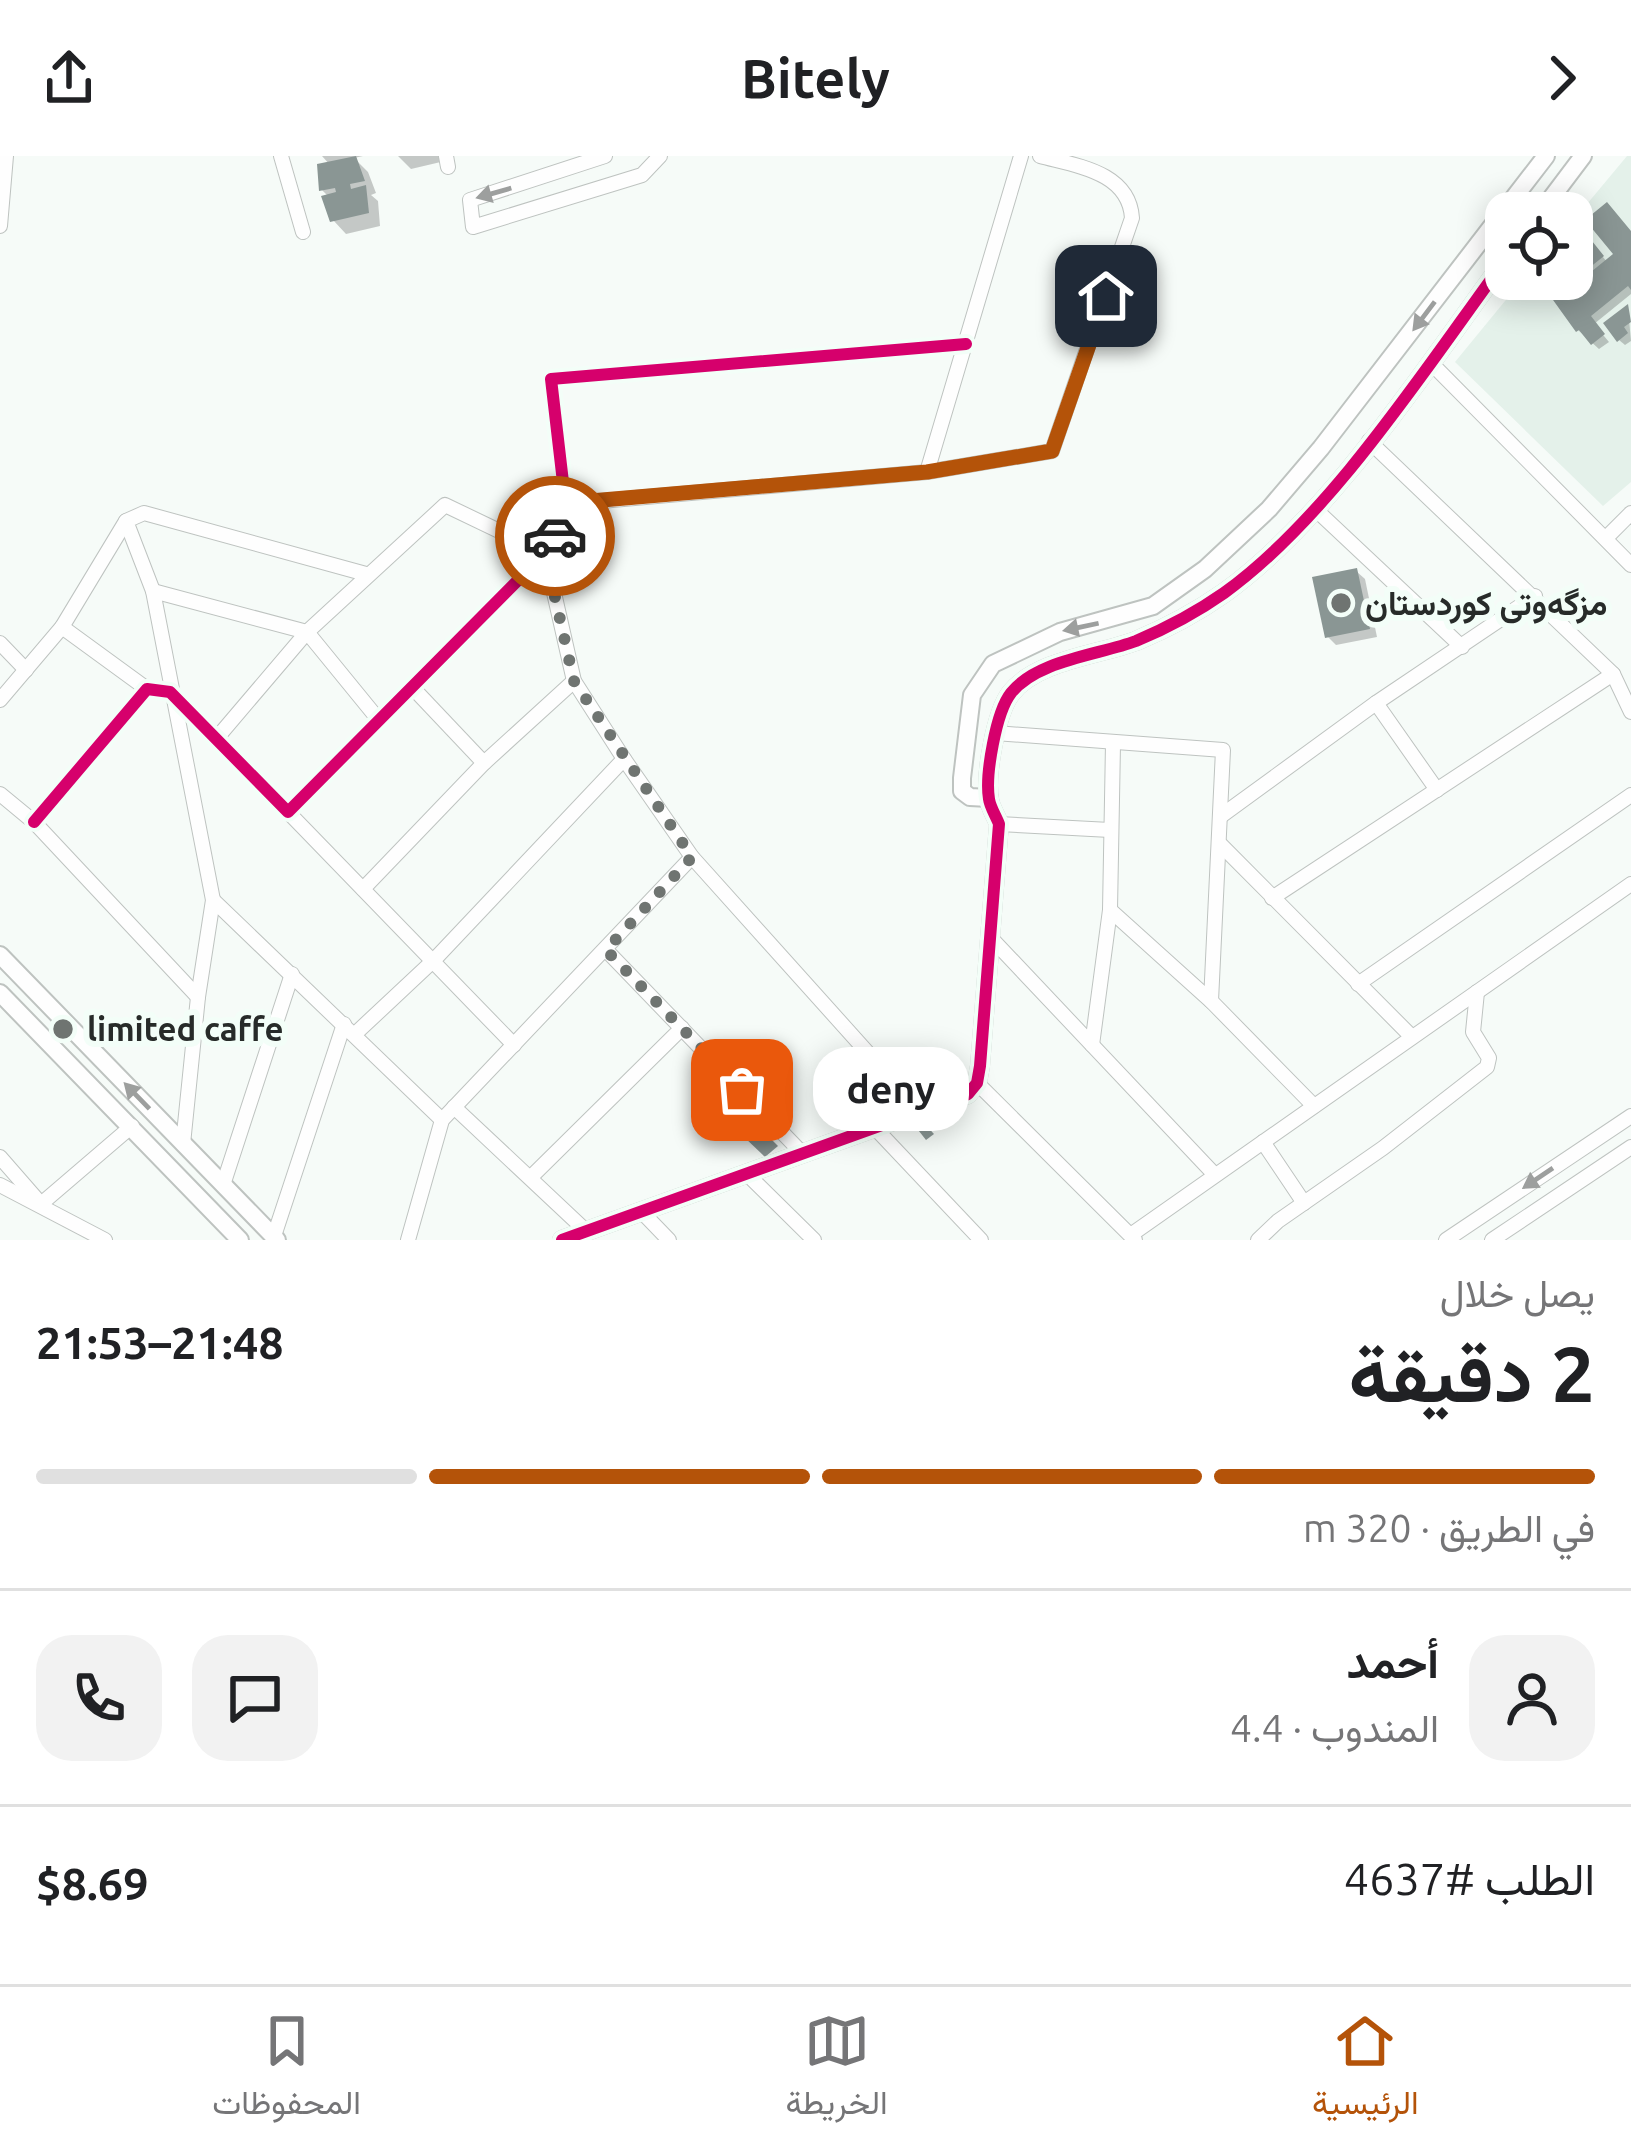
<!DOCTYPE html>
<html lang="ar">
<head>
<meta charset="utf-8">
<style>
	body { margin:0; font-family:Ubuntu,Vazirmatn,sans-serif; background:#f2f2f2; color:#202124; direction:rtl; height:100vh; display:flex; flex-direction:column; font-size:45px; white-space:nowrap }
	* { box-sizing:border-box; margin:0 }
	p { font-size:39px; color:#757577 }
	.icon { flex:none; width:66px; height:66px; fill:none; stroke:currentColor; stroke-width:2; stroke-linecap:round; stroke-linejoin:round }
	.map { position:relative; height:1084px; overflow:hidden; direction:ltr }
	.panel { display:flex; flex-direction:column; background:#fff; flex:1 }
	.panel>* { flex:none }
	.controls { position:absolute; left:1485px; top:36px; display:grid; gap:24px }
	.controls a { display:grid; place-items:center; width:108px; height:108px; border-radius:24px; background:#fff; box-shadow:0 6px 30px #0003; font-size:60px }
	.pin { position:absolute; display:grid; place-items:center; width:102px; height:102px; color:#fff; margin:-51px; border-radius:24px; box-shadow:0 6px 18px #0006 }
	.courier { position:absolute; display:grid; place-items:center; width:120px; height:120px; margin:-60px; border:9px solid #b45309; border-radius:50%; background:#fff; color:#222; box-shadow:0 3px 15px #0007 }
	.bubble { position:absolute; height:84px; border-radius:36px; background:#fff; box-shadow:0 6px 30px #0003; font-size:39px; font-weight:700; line-height:84px; text-align:center; direction:rtl }
	.headline em { font-style:normal; font-weight:700 }
	.headline div { display:flex; flex-direction:column-reverse }
	.headline { display:flex; align-items:center; justify-content:space-between; height:204px; padding:0 36px }
	h1 { font-size:78px; font-weight:700; line-height:90px }
	.bar { display:grid; grid-template-columns:repeat(4,1fr); gap:18px 12px; align-content:center; height:144px; padding:0 36px }
	.bar i { height:15px; border-radius:9px; background:#e0e0e0 }
	.bar .on { background:#b45309 }
	.bar p { grid-column:span 4 }
	.line { display:flex; align-items:center; gap:30px; padding:0 36px; border-top:3px solid #e0e0e0 }
	.line div { flex:1 }
	.round { display:grid; place-items:center; flex:none; width:126px; height:126px; border-radius:36px; background:#f2f2f2 }
	header { display:flex; justify-content:space-between; align-items:center; height:156px; padding:0 36px; background:#fff; font-size:54px; font-weight:700 }
	.menu { display:flex; justify-content:space-around; align-items:center; height:168px; border-top:3px solid #e0e0e0; background:#fff; font-size:33px; color:#757577 }
	.menu a { display:grid; justify-items:center; gap:6px }
	.menu .on { color:#b45309 }
	.map>svg:first-child { display:block }
</style>
</head>
<body>
<header><svg class="icon" aria-label="forward" viewBox="0 0 24 24"><path d="M9 5l7 7-7 7"/></svg>Bitely<svg class="icon" aria-label="share" viewBox="0 0 24 24"><path d="M12 15V3M7 8l5-5 5 5M5 13v7h14v-7"/></svg></header>
<div class="map">
<svg width="1631" height="1084" viewBox="0 0 1631 1084">
	<rect width="100%" height="100%" fill="#f6fbf8"/>
	<!-- built -->
	<polygon fill="#e4f1ea" points="1627,0 1631,0 1631,326 1603,350 1455,206 1523,123 1572,123 1572,66"/>
	<!-- shadow -->
	<g fill="#0003">
		<polygon points="322,0 363,0 354,2 368,16 376,37 371,39 378,45 380,70 346,78 333,64 329,41 322,34 330,9"/>
		<polygon points="398,0 445,0 445,5 411,13"/>
		<polygon points="1631,78 1631,138 1594,168 1609,186 1599,193 1578,174 1556,123 1570,137 1577,131 1569,123 1572,123 1572,80 1585,79 1607,106"/>
		<polygon points="1628,152 1631,185 1625,189 1619,184"/>
		<polygon points="1356,415 1365,423 1377,481 1336,489 1328,481"/>
	</g>
	<!-- building -->
	<g fill="#8a9694">
		<polygon points="356,0 365,25 350,28 351,33 366,29 369,57 330,66 321,40 336,36 335,32 319,35 317,8"/>
		<polygon points="1607,46 1631,75 1631,134 1628,130 1591,160 1605,178 1591,189 1579,174 1576,176 1543,130 1551,123 1561,123 1570,133 1613,98 1585,64"/>
		<polygon points="1580,70 1604,100 1569,128 1565,123 1572,123 1572,76"/>
		<polygon points="1628,148 1631,166 1624,171 1628,177 1617,186 1603,167"/>
		<polygon points="1357,412 1370,473 1325,482 1312,421"/>
		<polygon points="922,965 934,978 926,984 915,970"/>
		<polygon points="756,968 778,990 765,1001 743,980"/>
	</g>
	<g fill="none" stroke-linecap="round" stroke-linejoin="round">
		<!-- minor casing -->
		<g stroke="#bec3c0" stroke-width="16">
			<g id="minor">
				<polyline points="281,0 303,76"/>
				<polyline points="446,0 448,11"/>
				<polyline points="605,0 470,44 473,71 642,19 660,0"/>
				<polyline points="0,70 6,0"/>
				<polyline points="1430,206 1631,409"/>
				<polyline points="1369,285 1613,518 1631,556"/>
				<polyline points="927,316 1021,0"/>
				<path d="M 566,352 L 579,347 L 927,316 L 1052,295 L 1132,62 C 1129,16 1077,10 1040,0"/>
				<polyline points="1315,353 1462,491"/>
				<polyline points="1606,382 1631,357"/>
				<polyline points="153,435 307,476 378,563"/>
				<polyline points="62,471 147,533"/>
				<polyline points="0,487 26,514"/>
				<polyline points="412,531 484,607"/>
				<polyline points="0,544 62,471 126,365"/>
				<polyline points="1376,547 1437,634"/>
				<polyline points="995,577 1223,594 1211,845"/>
				<polyline points="216,583 307,476 445,349 545,397 574,525 624,603 692,701 920,955"/>
				<polyline points="0,638 34,666 198,841"/>
				<polyline points="288,656 514,889"/>
				<polyline points="1221,660 1376,547 1535,440"/>
				<polyline points="34,666 147,533 170,536 288,656 545,397 563,367 566,352 551,223 966,188"/>
				<polyline points="999,668 1110,674"/>
				<polyline points="1221,689 1412,881"/>
				<polyline points="363,733 484,607 574,525"/>
				<polyline points="1272,742 1613,518"/>
				<polyline points="213,744 442,964"/>
				<polyline points="1110,754 1211,845 1314,950"/>
				<polyline points="990,781 1215,1019"/>
				<polyline points="606,794 802,997"/>
				<polyline points="1358,828 1631,639"/>
				<polyline points="355,878 434,804 624,603"/>
				<polyline points="1092,889 1110,754 1113,588"/>
				<polyline points="977,927 1135,1084"/>
				<polyline points="454,951 585,1074"/>
				<polyline points="875,972 981,1084"/>
				<polyline points="1263,986 1304,1047"/>
				<polyline points="183,988 198,841 213,744 153,435 126,365 144,357 366,418"/>
				<polyline points="0,1001 41,1048 132,970"/>
				<polyline points="746,1017 814,1084"/>
				<polyline points="531,1021 682,872"/>
				<polyline points="0,1029 105,1084"/>
				<polyline points="223,1029 292,818"/>
				<polyline points="640,1054 669,1084"/>
				<polyline points="1132,1078 1631,728"/>
				<polyline points="274,1080 344,868"/>
				<polyline points="408,1084 442,964 692,701"/>
				<polyline points="1258,1084 1278,1065 1383,992 1487,911 1489,902 1473,876 1477,836"/>
				<polyline points="1446,1084 1631,960"/>
				<polyline points="1492,1084 1631,991"/>
			</g>
		</g>
		<!-- tertiary casing -->
		<g stroke="#bec3c0" stroke-width="20">
			<g id="tertiary">
				<polyline points="1540,57 1583,0"/>
				<polyline points="989,642 970,641 962,635 962,622 972,539 993,508 1060,476 1153,450 1205,413 1269,353 1321,292 1546,0"/>
				<polyline points="0,799 277,1084"/>
				<polyline points="0,837 240,1084"/>
				<path d="M 562,1084 L 968,938 L 977,927 L 980,910 L 999,668 C 996,660 990,651 989,643 C 985,619 996,556 1011,537 C 1037,504 1099,499 1136,485 C 1167,472 1197,456 1224,437 C 1331,360 1427,210 1506,103"/>
			</g>
		</g>
		<!-- minor -->
		<use href="#minor" stroke="#fefefe" stroke-width="14"/>
		<!-- tertiary -->
		<use href="#tertiary" stroke="#fefefe" stroke-width="16"/>
		<!-- cycleway casing -->
		<g stroke="#f3fef8" stroke-width="20">
			<g id="cycleway">
				<polyline points="34,666 147,533 170,536 288,656 545,397 563,367 566,352 551,223 966,188"/>
				<path d="M 562,1084 L 968,938 L 977,927 L 980,910 L 999,668 C 996,660 990,651 989,643 C 985,619 996,556 1011,537 C 1037,504 1099,499 1136,485 C 1167,472 1197,456 1224,437 C 1331,360 1427,210 1506,103"/>
			</g>
		</g>
		<!-- cycleway -->
		<use href="#cycleway" stroke="#d6006c" stroke-width="12"/>
	</g>
	<!-- one-way arrows -->
	<defs><path id="oneway-solid" d="M-6-.8H1V-3.2L6.5 0L1 3.2V.8H-6Z" transform="scale(3)"/></defs>
	<g fill="#9d9f9e">
		<use href="#oneway-solid" transform="translate(494 37) rotate(164)"/>
		<use href="#oneway-solid" transform="translate(1424 160) rotate(127)"/>
		<use href="#oneway-solid" transform="translate(1081 471) rotate(168)"/>
		<use href="#oneway-solid" transform="translate(137 940) rotate(-134)"/>
		<use href="#oneway-solid" transform="translate(1538 1022) rotate(146)"/>
	</g>
	<g fill="none" stroke-linecap="round" stroke-linejoin="round">
		<!-- done -->
		<polyline stroke="#6f7471" stroke-width="12" stroke-dasharray="0 21.6" points="555,380 545,397 574,525 692,701 606,794 742,934"/>
		<!-- route -->
		<polyline stroke="#b45309" stroke-width="15" points="555,380 566,352 579,346 927,316 1052,295 1106,140"/>
	</g>
	<!-- markers -->
	<g fill="#6f7471" stroke="#f3fef8" stroke-width="4.5">
		<circle cx="1341" cy="447" r="12"/>
		<circle cx="63" cy="873" r="12"/>
	</g>
	<g text-anchor="middle" stroke-width="12" stroke-linejoin="round" paint-order="stroke">
		<!-- poi labels -->
		<g font-size="33" font-weight="bold" fill="#272b29" stroke="#f3fef8" text-anchor="start">
			<text x="1365" y="459">مزگەوتی کوردستان</text>
			<text x="87" y="885">limited caffe</text>
		</g>
	</g>
</svg>
<div class="controls">
<a><svg class="icon" aria-label="locate" viewBox="0 0 24 24"><circle cx="12" cy="12" r="6"/><path d="M12 2v4M12 18v4M2 12h4M18 12h4"/></svg></a>
</div>
<div class="pin" style="left:742px;top:934px;background:#ea580c"><svg class="icon" aria-label="bag" viewBox="0 0 24 24"><path d="M5 8h14l-1 12H6zM9 8a3 3 0 0 1 6 0"/></svg></div>
<div class="pin" style="left:1106px;top:140px;background:#1f2937"><svg class="icon" aria-label="home" viewBox="0 0 24 24"><path d="M3 11l9-7 9 7M6 9v11h12V9"/></svg></div>
<div class="courier" style="left:555px;top:380px"><svg class="icon" aria-label="car" viewBox="0 0 24 24"><path d="M5 17H2v-5l4-1 3-4h7l3 4 3 1v5h-3M9 17h6M6 11h13"/><circle cx="7" cy="17" r="2"/><circle cx="17" cy="17" r="2"/></svg></div>
<div class="bubble" style="left:813px;top:891px;width:156px">deny</div>
</div>
<section class="panel">
<div class="headline"><div><h1>2 دقيقة</h1><p>يصل خلال</p></div><em>21:48–21:53</em></div>
<div class="bar"><i class="on"></i><i class="on"></i><i class="on"></i><i></i><p>في الطريق · 320 m</p></div>
<div class="line" style="height:216px"><a class="round"><svg class="icon" aria-label="person" viewBox="0 0 24 24"><circle cx="12" cy="8" r="4"/><path d="M4 21q1-7 8-7t8 7"/></svg></a><div><b>أحمد</b><p>المندوب · 4.4</p></div><a class="round"><svg class="icon" aria-label="chat" viewBox="0 0 24 24"><path d="M4 5h16v11H9l-5 4z"/></svg></a><a class="round"><svg class="icon" aria-label="phone" viewBox="0 0 24 24"><path d="M5 4h4l2 5-3 2q2 4 5 5l2-3 5 2v4C11 20 4 13 5 4z"/></svg></a></div>
<div class="line" style="height:156px"><div>الطلب #4637</div><b>$8.69</b></div>
</section>
<nav class="menu">
<a class="on"><svg class="icon" aria-label="home" viewBox="0 0 24 24"><path d="M3 11l9-7 9 7M6 9v11h12V9"/></svg>الرئيسية</a>
<a><svg class="icon" aria-label="map" viewBox="0 0 24 24"><path d="M3 6l6-2 6 2 6-2v14l-6 2-6-2-6 2zM9 4v14M15 6v14"/></svg>الخريطة</a>
<a><svg class="icon" aria-label="saved" viewBox="0 0 24 24"><path d="M7 4h10v16l-5-4-5 4z"/></svg>المحفوظات</a>
</nav>
</body>
</html>
